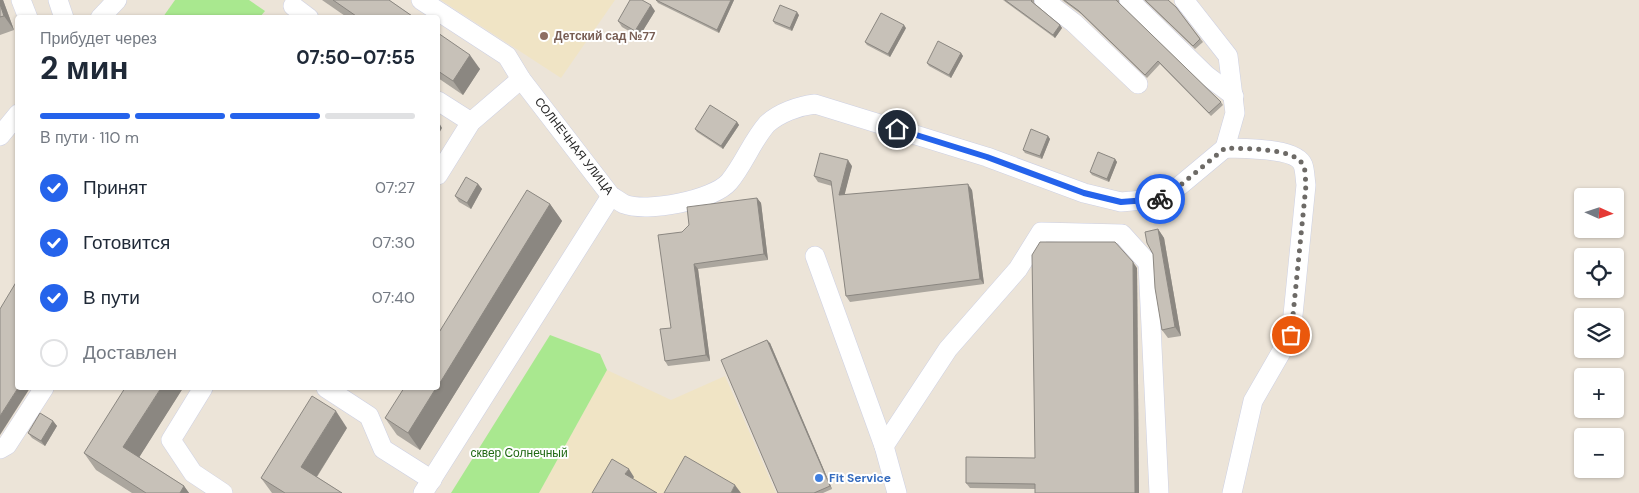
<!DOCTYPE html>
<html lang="ru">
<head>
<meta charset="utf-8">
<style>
	body { margin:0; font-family:"DM Sans",sans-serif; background:#f2f2f3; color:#1f2937; height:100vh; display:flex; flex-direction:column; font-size:19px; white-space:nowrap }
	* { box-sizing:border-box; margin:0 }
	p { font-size:16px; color:#747a83 }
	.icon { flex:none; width:28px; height:28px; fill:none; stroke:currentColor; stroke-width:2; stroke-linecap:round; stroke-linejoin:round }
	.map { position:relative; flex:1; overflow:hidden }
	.drawer { position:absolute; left:15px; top:15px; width:425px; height:375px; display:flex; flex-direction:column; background:#fff; border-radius:5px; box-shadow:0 1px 4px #0004 }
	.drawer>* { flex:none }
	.needle { width:32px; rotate:93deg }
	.tools { position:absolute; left:1574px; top:188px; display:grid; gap:10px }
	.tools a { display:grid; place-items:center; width:50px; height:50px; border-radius:5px; background:#fff; box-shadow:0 1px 4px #0004; font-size:25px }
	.pin { position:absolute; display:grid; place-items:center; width:42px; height:42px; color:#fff; margin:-21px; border:2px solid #fff; border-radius:50%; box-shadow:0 1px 5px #0007 }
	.courier { position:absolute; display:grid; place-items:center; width:50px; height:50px; margin:-25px; border:4px solid #2563eb; border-radius:50%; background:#fff; color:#222; box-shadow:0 1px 6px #0007 }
	.headline em { font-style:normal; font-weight:700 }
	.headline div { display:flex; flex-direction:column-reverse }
	.headline { display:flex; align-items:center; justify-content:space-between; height:85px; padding:0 25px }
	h1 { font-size:32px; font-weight:700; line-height:38px }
	.bar { display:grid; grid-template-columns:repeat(4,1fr); gap:8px 5px; align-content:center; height:60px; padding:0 25px }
	.bar i { height:6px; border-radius:4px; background:#e0e1e3 }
	.bar .selected { background:#2563eb }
	.bar p { grid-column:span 4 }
	ol { padding:0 25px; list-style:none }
	li { display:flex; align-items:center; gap:15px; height:55px }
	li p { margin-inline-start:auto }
	li .icon { padding:5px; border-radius:50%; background:#2563eb; color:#fff; stroke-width:4 }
	li:last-child { color:#747a83 }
	li i { width:28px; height:28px; border:2px solid #e0e1e3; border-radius:50% }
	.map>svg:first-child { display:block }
</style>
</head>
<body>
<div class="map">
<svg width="1639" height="493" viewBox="0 0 1639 493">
	<rect width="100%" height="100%" fill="#ece4d8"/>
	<!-- education -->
	<g fill="#f0e4c5">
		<polygon points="441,0 615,0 561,78"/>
		<polygon points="607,370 671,400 725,376 776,493 539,493"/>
	</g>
	<!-- green -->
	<g fill="#a9e88f">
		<polygon points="175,0 249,0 265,11 260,17 163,17"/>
		<polygon points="550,335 600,354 607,370 539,493 451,493"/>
	</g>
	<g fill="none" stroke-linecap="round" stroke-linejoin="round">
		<!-- minor casing -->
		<g stroke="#cdd0e3" stroke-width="20">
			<g id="minor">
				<polyline points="21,0 28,18"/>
				<polyline points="58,0 64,18"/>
				<path d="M 421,0 L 507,56 L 521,79 L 611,196 C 615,198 620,202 624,204 C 647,213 713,200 729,182 C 744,164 752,141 767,124 C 779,113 798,106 815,104 L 987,157 L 1084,193 L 1121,202 L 1165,198 L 1225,148"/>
				<polyline points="1044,0 1074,23 1138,84"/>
				<polyline points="1129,0 1206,75 1234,96"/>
				<polyline points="1184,0 1228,56 1235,113 1225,148"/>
				<polyline points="293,6 309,18"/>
				<polyline points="100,18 117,0"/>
				<polyline points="438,101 471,122"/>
				<polyline points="0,136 18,114"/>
				<path d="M 1225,148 C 1242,149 1296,147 1303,165 C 1305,170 1305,179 1306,185 L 1291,335 L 1253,401 L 1232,493"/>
				<polyline points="438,175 471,122 521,79"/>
				<polyline points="815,256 884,446 897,493"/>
				<polyline points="203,388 171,440 193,473 223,493"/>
				<polyline points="326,388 369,416 383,449 432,480"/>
				<polyline points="884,446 948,349 1018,269 1041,232 1122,234 1148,263 1159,493"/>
				<polyline points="0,449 7,445 44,388"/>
				<polyline points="423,493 611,196"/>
			</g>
		</g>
		<!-- minor -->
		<use href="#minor" stroke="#fff" stroke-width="19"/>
	</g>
	<!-- wall -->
	<g fill="#aba69e">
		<polygon points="0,0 3,0 14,30 0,35"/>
		<polygon points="322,0 389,0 415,18 348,18"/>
		<polygon points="656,0 734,0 719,33 658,3"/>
		<polygon points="1003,0 1034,0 1034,3 1060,25 1062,28 1055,38"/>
		<polygon points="1062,0 1119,0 1119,3 1221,102 1223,105 1211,116 1160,64 1147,78 1081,14"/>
		<polygon points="1144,0 1168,0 1176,7 1203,42 1195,49"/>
		<polygon points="655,11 639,37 622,27 618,21"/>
		<polygon points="799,15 792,31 775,24 773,21"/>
		<polygon points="906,28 890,57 867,45 865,42"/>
		<polygon points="438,33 480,69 463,95 438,78"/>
		<polygon points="961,53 963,56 951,78 929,66 927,63"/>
		<polygon points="737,122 739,125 723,149 697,132 695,129"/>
		<polygon points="1048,136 1050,139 1042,159 1025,153 1023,150"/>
		<polygon points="1115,159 1117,162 1109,182 1092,175 1090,172"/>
		<polygon points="852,166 844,195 972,190 984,284 850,302 846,296 832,186 818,182 814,176"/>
		<polygon points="478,184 482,189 471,209 459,202 455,196"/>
		<polygon points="757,198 761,203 768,260 698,269 710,361 668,366 665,361 671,328 682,232"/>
		<polygon points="550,204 562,221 420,450 397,435 385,418"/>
		<polygon points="1158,229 1164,238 1181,336 1168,338 1162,330 1153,254"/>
		<polygon points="1137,268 1139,493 1035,493 1035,489 970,488 966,483 1035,458"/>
		<polygon points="770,343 832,489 823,493 778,493"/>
		<polygon points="183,388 139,457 184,486 189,493 132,493 96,470 84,453"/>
		<polygon points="53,421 57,426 45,446 32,438 28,433"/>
		<polygon points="347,428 317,477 342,493 272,493 261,478"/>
	</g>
	<!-- shaded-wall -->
	<g fill="#8b8781">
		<polygon points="0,0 3,0 14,30 4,16 0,4"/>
		<polygon points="731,0 734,0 719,33 717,30"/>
		<polygon points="651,5 655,11 639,37 635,31"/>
		<polygon points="797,12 799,15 792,31 790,28"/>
		<polygon points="904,25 906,28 890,57 888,54"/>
		<polygon points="1060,25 1062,28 1055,38 1053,35"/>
		<polygon points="961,53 963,56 951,78 949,75"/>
		<polygon points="470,55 480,69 463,95 453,81"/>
		<polygon points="438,121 442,128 438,135"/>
		<polygon points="737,122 739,125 723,149 721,146"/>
		<polygon points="1048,136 1050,139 1042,159 1040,156"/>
		<polygon points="1115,159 1117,162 1109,182 1107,179"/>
		<polygon points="848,160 852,166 843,201 839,195"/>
		<polygon points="478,184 482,189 471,209 467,203"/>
		<polygon points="968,184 972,190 984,284 980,279"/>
		<polygon points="757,198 761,203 768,260 764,254"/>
		<polygon points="550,204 562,221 420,450 408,433 436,388 438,388 438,386"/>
		<polygon points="1158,229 1164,238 1181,336 1175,327"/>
		<polygon points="1133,262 1137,268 1139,493 1135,493"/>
		<polygon points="694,264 698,269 710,361 706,355"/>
		<polygon points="767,340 770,343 832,489 830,486"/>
		<polygon points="18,388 30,388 0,435 0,416"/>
		<polygon points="161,388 183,388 135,464 123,447"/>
		<polygon points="336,411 347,428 312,484 301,467"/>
		<polygon points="53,421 57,426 45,446 41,441"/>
		<polygon points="629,469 634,477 631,483 625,474"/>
		<polygon points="735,485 741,493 731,493"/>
		<polygon points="184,486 189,493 180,493"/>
	</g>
	<!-- building -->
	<g fill="#c7c1b8" stroke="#8b8781">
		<polygon points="333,0 389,0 415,18 359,18"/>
		<polygon points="630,0 642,0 651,5 635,31 618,21"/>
		<polygon points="656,0 731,0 717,30"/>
		<polygon points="1005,0 1032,0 1031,1 1060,25 1053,35"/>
		<polygon points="1064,0 1116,0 1221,102 1209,113 1158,61 1145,75 1079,11"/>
		<polygon points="1145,0 1168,0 1176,7 1200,39 1193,46"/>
		<polygon points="0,4 4,16 0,17"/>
		<polygon points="780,5 797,12 790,28 773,21"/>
		<polygon points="881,13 904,25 888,54 865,42"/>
		<polygon points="438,33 470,55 453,81 438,71"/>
		<polygon points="938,41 961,53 949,75 927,63"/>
		<polygon points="710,105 737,122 721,146 695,129"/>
		<polygon points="1031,129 1048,136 1040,156 1023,150"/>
		<polygon points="1098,152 1115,159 1107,179 1090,172"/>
		<polygon points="820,153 848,160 839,195 968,184 980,279 846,296 831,181 814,176"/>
		<polygon points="466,177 478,184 467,203 455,196"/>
		<polygon points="527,190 550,204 438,386 438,334"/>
		<polygon points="757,198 764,254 694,264 706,355 665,361 660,329 671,328 658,235 682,232 689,225 687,207"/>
		<polygon points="1158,229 1175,327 1162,330 1155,288 1153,254 1147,243 1145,232"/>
		<polygon points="1040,242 1115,242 1133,262 1135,493 1035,493 1035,484 966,483 966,457 1035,458 1032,255"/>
		<polygon points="18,279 18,388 0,416 0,309"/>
		<polygon points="767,340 830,486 814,493 778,493 721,360"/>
		<polygon points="125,388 161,388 123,447 184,486 180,493 146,493 84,453"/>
		<polygon points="404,388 436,388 408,433 385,418"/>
		<polygon points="312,396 336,411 301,467 342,493 285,493 261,478"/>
		<polygon points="40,413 53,421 41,441 28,433"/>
		<polygon points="685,456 735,485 731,493 664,493"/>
		<polygon points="612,459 629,469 625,474 657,493 592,493"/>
	</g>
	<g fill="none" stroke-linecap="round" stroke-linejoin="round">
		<!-- done -->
		<path stroke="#6d6a66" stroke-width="5" stroke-dasharray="0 9" d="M 1160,199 L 1165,198 L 1225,148 C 1242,149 1295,147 1303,165 C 1306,170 1305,179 1306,185 L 1291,335"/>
		<!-- route -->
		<polyline stroke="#2563eb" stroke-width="6" points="897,129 987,157 1084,193 1121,202 1160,199"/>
	</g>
	<!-- markers -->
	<circle fill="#8d6e63" stroke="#fff" stroke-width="2" cx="544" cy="36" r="5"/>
	<circle fill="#3f7fe0" stroke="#fff" stroke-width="2" cx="819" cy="478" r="5"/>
	<g text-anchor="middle" stroke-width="4" stroke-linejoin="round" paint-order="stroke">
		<!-- education labels -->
		<g font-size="12" font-weight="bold" fill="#785e54" stroke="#fff" text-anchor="start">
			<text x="554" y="40">Детский сад №77</text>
		</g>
		<!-- street labels -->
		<g font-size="12" fill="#282828" stroke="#fff">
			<text transform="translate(574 146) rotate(52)" y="4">СОЛНЕЧНАЯ УЛИЦА</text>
		</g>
		<!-- park labels -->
		<g font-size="12" fill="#216914" stroke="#fff">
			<text x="519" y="457">сквер Солнечный</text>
		</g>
		<!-- shop labels -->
		<g font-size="12" font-weight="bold" fill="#366cbe" stroke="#fff" text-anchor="start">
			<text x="829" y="482">Fit Service</text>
		</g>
	</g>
</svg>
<div class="tools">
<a><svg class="needle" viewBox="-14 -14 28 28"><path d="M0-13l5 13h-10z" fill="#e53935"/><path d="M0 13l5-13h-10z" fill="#747a83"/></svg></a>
<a><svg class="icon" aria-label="locate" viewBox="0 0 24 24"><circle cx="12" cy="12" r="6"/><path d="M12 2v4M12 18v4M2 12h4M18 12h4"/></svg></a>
<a><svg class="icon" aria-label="layers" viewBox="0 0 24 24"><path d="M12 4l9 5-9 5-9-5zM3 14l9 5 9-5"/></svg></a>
<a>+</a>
<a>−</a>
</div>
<div class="pin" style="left:1291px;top:335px;background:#ea580c"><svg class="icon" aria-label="bag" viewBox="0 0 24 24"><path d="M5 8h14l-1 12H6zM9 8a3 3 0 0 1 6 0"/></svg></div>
<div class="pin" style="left:897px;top:129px;background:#1f2937"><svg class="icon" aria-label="home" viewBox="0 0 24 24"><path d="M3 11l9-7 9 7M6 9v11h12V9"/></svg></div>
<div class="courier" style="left:1160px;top:199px"><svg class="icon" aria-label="bike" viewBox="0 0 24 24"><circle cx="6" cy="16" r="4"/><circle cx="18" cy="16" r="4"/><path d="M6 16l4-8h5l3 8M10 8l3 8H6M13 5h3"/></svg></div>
<section class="drawer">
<div class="headline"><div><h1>2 мин</h1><p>Прибудет через</p></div><em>07:50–07:55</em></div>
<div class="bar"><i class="selected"></i><i class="selected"></i><i class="selected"></i><i></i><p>В пути · 110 m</p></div>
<ol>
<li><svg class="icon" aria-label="check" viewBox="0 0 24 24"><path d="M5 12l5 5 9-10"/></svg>Принят<p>07:27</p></li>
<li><svg class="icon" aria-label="check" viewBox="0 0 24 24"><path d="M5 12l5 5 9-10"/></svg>Готовится<p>07:30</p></li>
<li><svg class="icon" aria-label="check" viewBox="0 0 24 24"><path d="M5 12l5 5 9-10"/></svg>В пути<p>07:40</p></li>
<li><i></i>Доставлен</li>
</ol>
</section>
</div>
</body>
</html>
